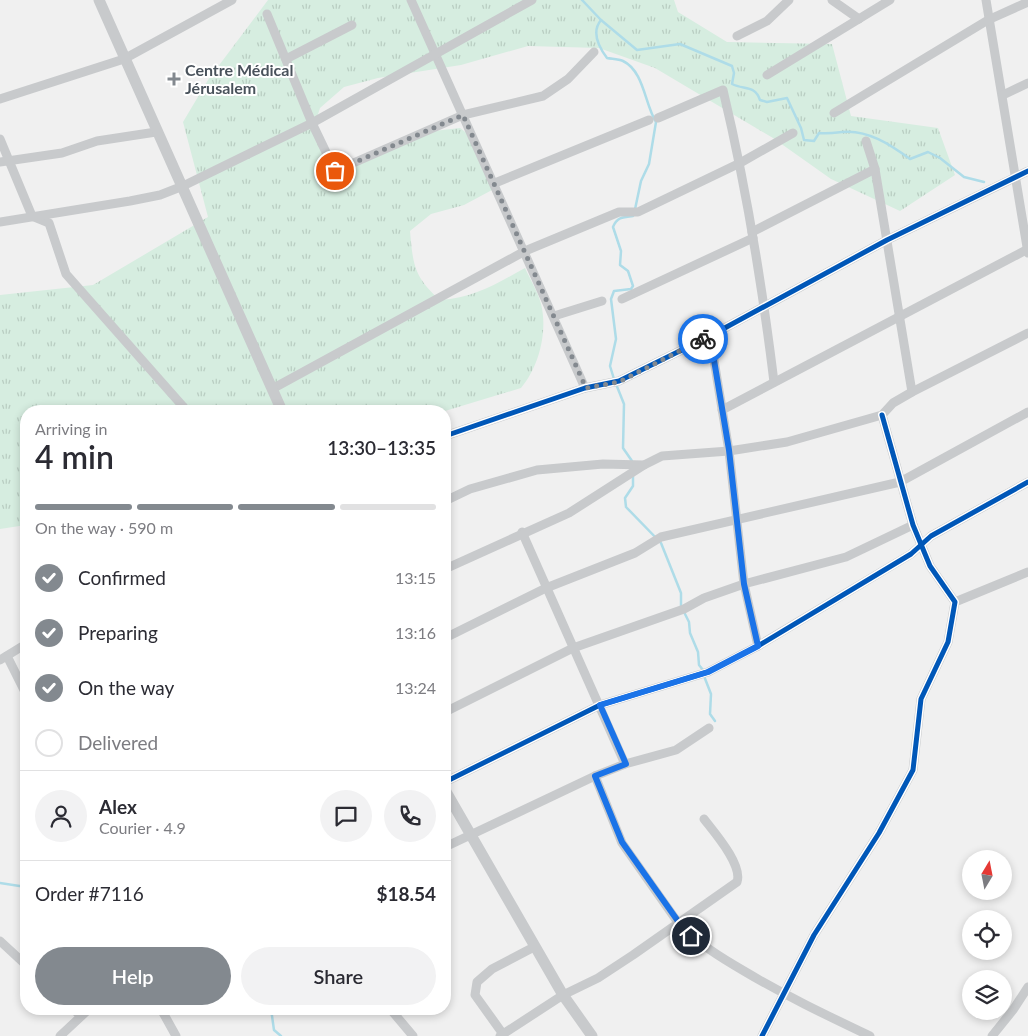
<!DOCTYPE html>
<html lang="en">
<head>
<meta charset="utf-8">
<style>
	body { margin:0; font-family:Lato,sans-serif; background:#f2f2f3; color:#2b2b33; height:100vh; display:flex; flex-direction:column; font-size:19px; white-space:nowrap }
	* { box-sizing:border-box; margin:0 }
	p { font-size:16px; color:#7c7c81 }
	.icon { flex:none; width:28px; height:28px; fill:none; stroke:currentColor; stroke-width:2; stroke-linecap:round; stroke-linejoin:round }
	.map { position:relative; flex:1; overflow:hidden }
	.sheet { position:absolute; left:20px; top:405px; width:431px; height:610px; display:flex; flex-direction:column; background:#fff; border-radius:20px; box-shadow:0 2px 8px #0003 }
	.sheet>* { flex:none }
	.needle { width:32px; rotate:10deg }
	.tools { position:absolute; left:962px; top:850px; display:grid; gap:10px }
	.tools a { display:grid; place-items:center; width:50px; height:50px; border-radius:50%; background:#fff; box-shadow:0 2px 8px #0003; font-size:25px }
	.pin { position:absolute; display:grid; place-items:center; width:42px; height:42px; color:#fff; margin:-21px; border:2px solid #fff; border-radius:50%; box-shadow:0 1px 5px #0007 }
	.courier { position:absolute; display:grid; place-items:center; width:50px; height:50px; margin:-25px; border:4px solid #1a73e8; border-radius:50%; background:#fff; color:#222; box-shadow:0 1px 6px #0007 }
	.headline em { font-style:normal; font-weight:600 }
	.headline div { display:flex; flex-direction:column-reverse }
	.headline { display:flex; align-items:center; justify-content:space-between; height:85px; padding:0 15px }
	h1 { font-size:32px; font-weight:600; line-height:38px }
	.bar { display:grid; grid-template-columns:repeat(4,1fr); gap:8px 5px; align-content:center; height:60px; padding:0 15px }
	.bar i { height:6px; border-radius:4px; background:#e1e1e2 }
	.bar .selected { background:#83898f }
	.bar p { grid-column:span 4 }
	.line { display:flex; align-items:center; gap:12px; padding:0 15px; border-top:1px solid #e1e1e2 }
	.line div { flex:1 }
	.round { display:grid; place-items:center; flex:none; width:52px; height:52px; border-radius:26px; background:#f2f2f3 }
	ol { padding:0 15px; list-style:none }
	li { display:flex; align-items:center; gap:15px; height:55px }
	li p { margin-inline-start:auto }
	li .icon { padding:5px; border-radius:50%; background:#83898f; color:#fff; stroke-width:4 }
	li:last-child { color:#7c7c81 }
	li i { width:28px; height:28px; border:2px solid #e1e1e2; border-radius:50% }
	.button { display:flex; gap:10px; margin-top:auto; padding:10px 15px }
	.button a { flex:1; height:58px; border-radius:30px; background:#83898f; color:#fff; font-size:20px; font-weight:600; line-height:58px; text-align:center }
	.button a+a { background:#f2f2f3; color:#2b2b33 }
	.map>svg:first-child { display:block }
</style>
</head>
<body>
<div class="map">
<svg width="1028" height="1036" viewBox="0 0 1028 1036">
	<defs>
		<pattern id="grass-tufts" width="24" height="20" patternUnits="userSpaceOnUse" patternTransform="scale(1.25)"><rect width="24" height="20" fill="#d6ede0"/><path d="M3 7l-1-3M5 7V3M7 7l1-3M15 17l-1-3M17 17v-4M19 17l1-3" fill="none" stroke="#b9cdc2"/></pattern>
	</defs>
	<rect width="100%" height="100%" fill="#f0f0f0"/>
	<!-- grass -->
	<path fill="url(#grass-tufts)" d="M 268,0 L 674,0 L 678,12 L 727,42 L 832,44 L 851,116 L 938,128 L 955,175 L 900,211 L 831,179 L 773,138 L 655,68 L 599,48 L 528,46 L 461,65 L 378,78 L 344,87 L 320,108 L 313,130 L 331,153 L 363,163 L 434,131 L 460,128 L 476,140 L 492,190 L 464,205 L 431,214 L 410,231 C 413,265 414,277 440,300 C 474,298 496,284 525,268 C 530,279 538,292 541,304 C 548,331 539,367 521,388 L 445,411 L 26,411 L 26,525 L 0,529 L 0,295 L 93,285 L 208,217 L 183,122 L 208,80 Z"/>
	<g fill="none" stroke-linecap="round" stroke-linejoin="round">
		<!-- stream -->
		<g stroke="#aedce8" stroke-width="2.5">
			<path d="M 582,0 L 601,20 L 637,50 L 680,44 L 732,66 L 734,73 L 732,84 C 744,90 755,85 760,100 L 767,102 L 787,98 L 801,128 L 804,140 L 814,141 L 819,133 C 828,134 834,133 842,132 C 867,129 891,145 910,159 L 928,152 L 940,158 L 964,177 L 984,182"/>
			<path d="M 601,20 C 591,32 598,46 607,58 C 612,59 618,59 623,61 C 644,71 645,105 656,122 L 649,164 L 641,181 L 634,214 L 633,216 C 623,217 617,217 613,227 L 621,251 L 620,265 L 628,271 L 633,286 L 631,289 L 614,291 L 611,299 L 616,339 L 610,366 L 614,379"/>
			<polyline points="616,384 624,404 623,448 632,461"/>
			<polyline points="633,474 633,486 625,498 626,507 661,543 681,593 681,606 689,622 690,633 698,652 699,665 703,670"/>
			<polyline points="704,676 711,694 710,714 715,721"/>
			<polyline points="0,883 26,887"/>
			<polyline points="271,1009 274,1030 281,1036"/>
		</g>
		<!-- minor -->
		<g stroke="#c8cacc" stroke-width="9">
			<polyline points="411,0 585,388"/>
			<polyline points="832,0 859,19"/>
			<polyline points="986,0 1028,253"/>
			<polyline points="267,14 312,123 335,171 463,115 543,96 568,79 594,52"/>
			<polyline points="737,36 767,21 789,0"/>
			<polyline points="286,59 352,25"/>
			<polyline points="767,75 890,0"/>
			<polyline points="1003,95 1028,83"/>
			<polyline points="0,99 124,59 232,0"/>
			<polyline points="834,113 988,20 1028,2"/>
			<path d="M 658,118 L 723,90 C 746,186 762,284 774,382"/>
			<polyline points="0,139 32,216 49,223 66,274 187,411"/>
			<polyline points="866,141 875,169 912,392"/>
			<polyline points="0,162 62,153 97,141 156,132"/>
			<polyline points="495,183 649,120"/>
			<polyline points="0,222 130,201 160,195 183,186 312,123 532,0"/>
			<polyline points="752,232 875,169"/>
			<polyline points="622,299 753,238"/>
			<polyline points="554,316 602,301"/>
			<polyline points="710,336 729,451 744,584 758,646"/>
			<polyline points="272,389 525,251 619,212 638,212 740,163 793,133"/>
			<polyline points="722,410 1028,249"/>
			<polyline points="445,436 585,388 619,381 710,336 887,240 1028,171"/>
			<polyline points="445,501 470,489 537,470 603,464 644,465 662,456 729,451 787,442 882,415 893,403 912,392 1028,333"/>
			<polyline points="522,532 625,764"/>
			<polyline points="445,569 569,513 644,465"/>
			<polyline points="955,602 1028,572"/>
			<polyline points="445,638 546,588 635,553 661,537 900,482 1028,412"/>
			<polyline points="7,656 26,694"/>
			<polyline points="0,660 26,644"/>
			<polyline points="445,712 573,648 684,609 704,598 744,584 846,557 913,525"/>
			<path d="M 595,776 L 622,843 L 679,924 C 699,944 720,957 744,971 C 786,996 826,1015 870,1036"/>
			<polyline points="445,782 600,705 708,672 758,646 911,554 931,536 1028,482"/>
			<polyline points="445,847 595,776 625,764 676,750 709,728"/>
			<polyline points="0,941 26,965"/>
			<polyline points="73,1009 81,1016"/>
			<polyline points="161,1009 176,1036"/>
			<polyline points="392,1011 413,1036"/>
			<polyline points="503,1034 475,995 477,982 492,969 534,947"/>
			<polyline points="60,1036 89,1009"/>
			<path d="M 500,1036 L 563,995 L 598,978 L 633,955 L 737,882 C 743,865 714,832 704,819"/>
			<polyline points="762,1036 814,935 879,833 913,770 921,699 948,642 955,602 930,566 913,525 882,415"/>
			<polyline points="992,1036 1013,1010 1028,987"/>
		</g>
		<!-- tertiary -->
		<g stroke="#c8cacc" stroke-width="11">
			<polyline points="99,0 282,411"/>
			<polyline points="445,790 563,995 592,1036"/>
		</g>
		<!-- cycleway casing -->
		<g stroke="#fff" stroke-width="8">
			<g id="cycleway">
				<polyline points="445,436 585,388 619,381 710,336 887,240 1028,171"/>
				<polyline points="445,782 600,705 708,672 758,646 911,554 931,536 1028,482"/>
				<polyline points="762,1036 814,935 879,833 913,770 921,699 948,642 955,602 930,566 913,525 882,415"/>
			</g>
		</g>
		<!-- cycleway -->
		<use href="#cycleway" stroke="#0057b8" stroke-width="5"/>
	</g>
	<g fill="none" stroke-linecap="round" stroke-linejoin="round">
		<!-- done -->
		<polyline stroke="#83898f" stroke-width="5" stroke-dasharray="0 9" points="335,171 463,115 586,388 619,382 703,339"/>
		<!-- route -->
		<polyline stroke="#1a73e8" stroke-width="6" points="691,936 680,924 622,842 595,776 626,764 600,705 708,672 758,646 744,584 729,450 710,336 703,339"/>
	</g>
	<!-- markers -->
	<path fill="#83898f" stroke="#fff" stroke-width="2" d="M171.5 71.5h5v5h5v5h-5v5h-5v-5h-5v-5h5z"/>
	<g text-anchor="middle" stroke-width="4" stroke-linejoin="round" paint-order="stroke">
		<!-- poi labels -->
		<g font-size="16" font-weight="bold" fill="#49525b" stroke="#fff" text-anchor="start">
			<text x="185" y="76">Centre Médical<tspan x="185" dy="18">Jérusalem</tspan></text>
		</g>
	</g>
</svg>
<div class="tools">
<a><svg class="needle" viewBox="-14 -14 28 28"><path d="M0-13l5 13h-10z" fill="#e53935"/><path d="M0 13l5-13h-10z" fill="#7c7c81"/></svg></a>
<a><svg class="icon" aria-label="locate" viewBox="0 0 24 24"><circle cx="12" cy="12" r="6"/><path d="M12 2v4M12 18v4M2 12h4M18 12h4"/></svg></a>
<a><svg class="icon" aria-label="layers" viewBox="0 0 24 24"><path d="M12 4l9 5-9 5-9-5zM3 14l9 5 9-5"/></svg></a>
</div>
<div class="pin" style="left:335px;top:171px;background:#ea580c"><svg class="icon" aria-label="bag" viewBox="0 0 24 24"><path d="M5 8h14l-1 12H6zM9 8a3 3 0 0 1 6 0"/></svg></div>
<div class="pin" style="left:691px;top:936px;background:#1f2937"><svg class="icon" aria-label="home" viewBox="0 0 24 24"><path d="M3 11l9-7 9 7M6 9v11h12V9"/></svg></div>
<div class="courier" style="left:703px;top:339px"><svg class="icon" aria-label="bike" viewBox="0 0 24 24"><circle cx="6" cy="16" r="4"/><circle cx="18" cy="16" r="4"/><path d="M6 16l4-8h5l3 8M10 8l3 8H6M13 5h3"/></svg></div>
<section class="sheet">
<div class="headline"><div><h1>4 min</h1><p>Arriving in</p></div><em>13:30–13:35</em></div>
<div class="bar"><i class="selected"></i><i class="selected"></i><i class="selected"></i><i></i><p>On the way · 590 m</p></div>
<ol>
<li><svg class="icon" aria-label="check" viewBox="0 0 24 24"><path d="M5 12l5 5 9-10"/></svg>Confirmed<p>13:15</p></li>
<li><svg class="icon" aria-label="check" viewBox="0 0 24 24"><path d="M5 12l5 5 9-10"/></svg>Preparing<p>13:16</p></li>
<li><svg class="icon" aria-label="check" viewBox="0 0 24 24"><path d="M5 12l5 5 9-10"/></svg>On the way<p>13:24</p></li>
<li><i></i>Delivered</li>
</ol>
<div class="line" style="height:90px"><a class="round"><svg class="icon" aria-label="person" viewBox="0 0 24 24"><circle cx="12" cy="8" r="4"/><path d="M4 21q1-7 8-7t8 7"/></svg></a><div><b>Alex</b><p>Courier · 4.9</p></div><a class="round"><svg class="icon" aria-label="chat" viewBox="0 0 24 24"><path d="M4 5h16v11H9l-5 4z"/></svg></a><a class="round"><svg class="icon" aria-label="phone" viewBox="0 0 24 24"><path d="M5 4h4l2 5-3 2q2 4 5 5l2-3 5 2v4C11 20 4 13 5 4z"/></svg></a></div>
<div class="line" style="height:65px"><div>Order #7116</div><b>$18.54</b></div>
<div class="button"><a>Help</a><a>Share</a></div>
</section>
</div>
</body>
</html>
